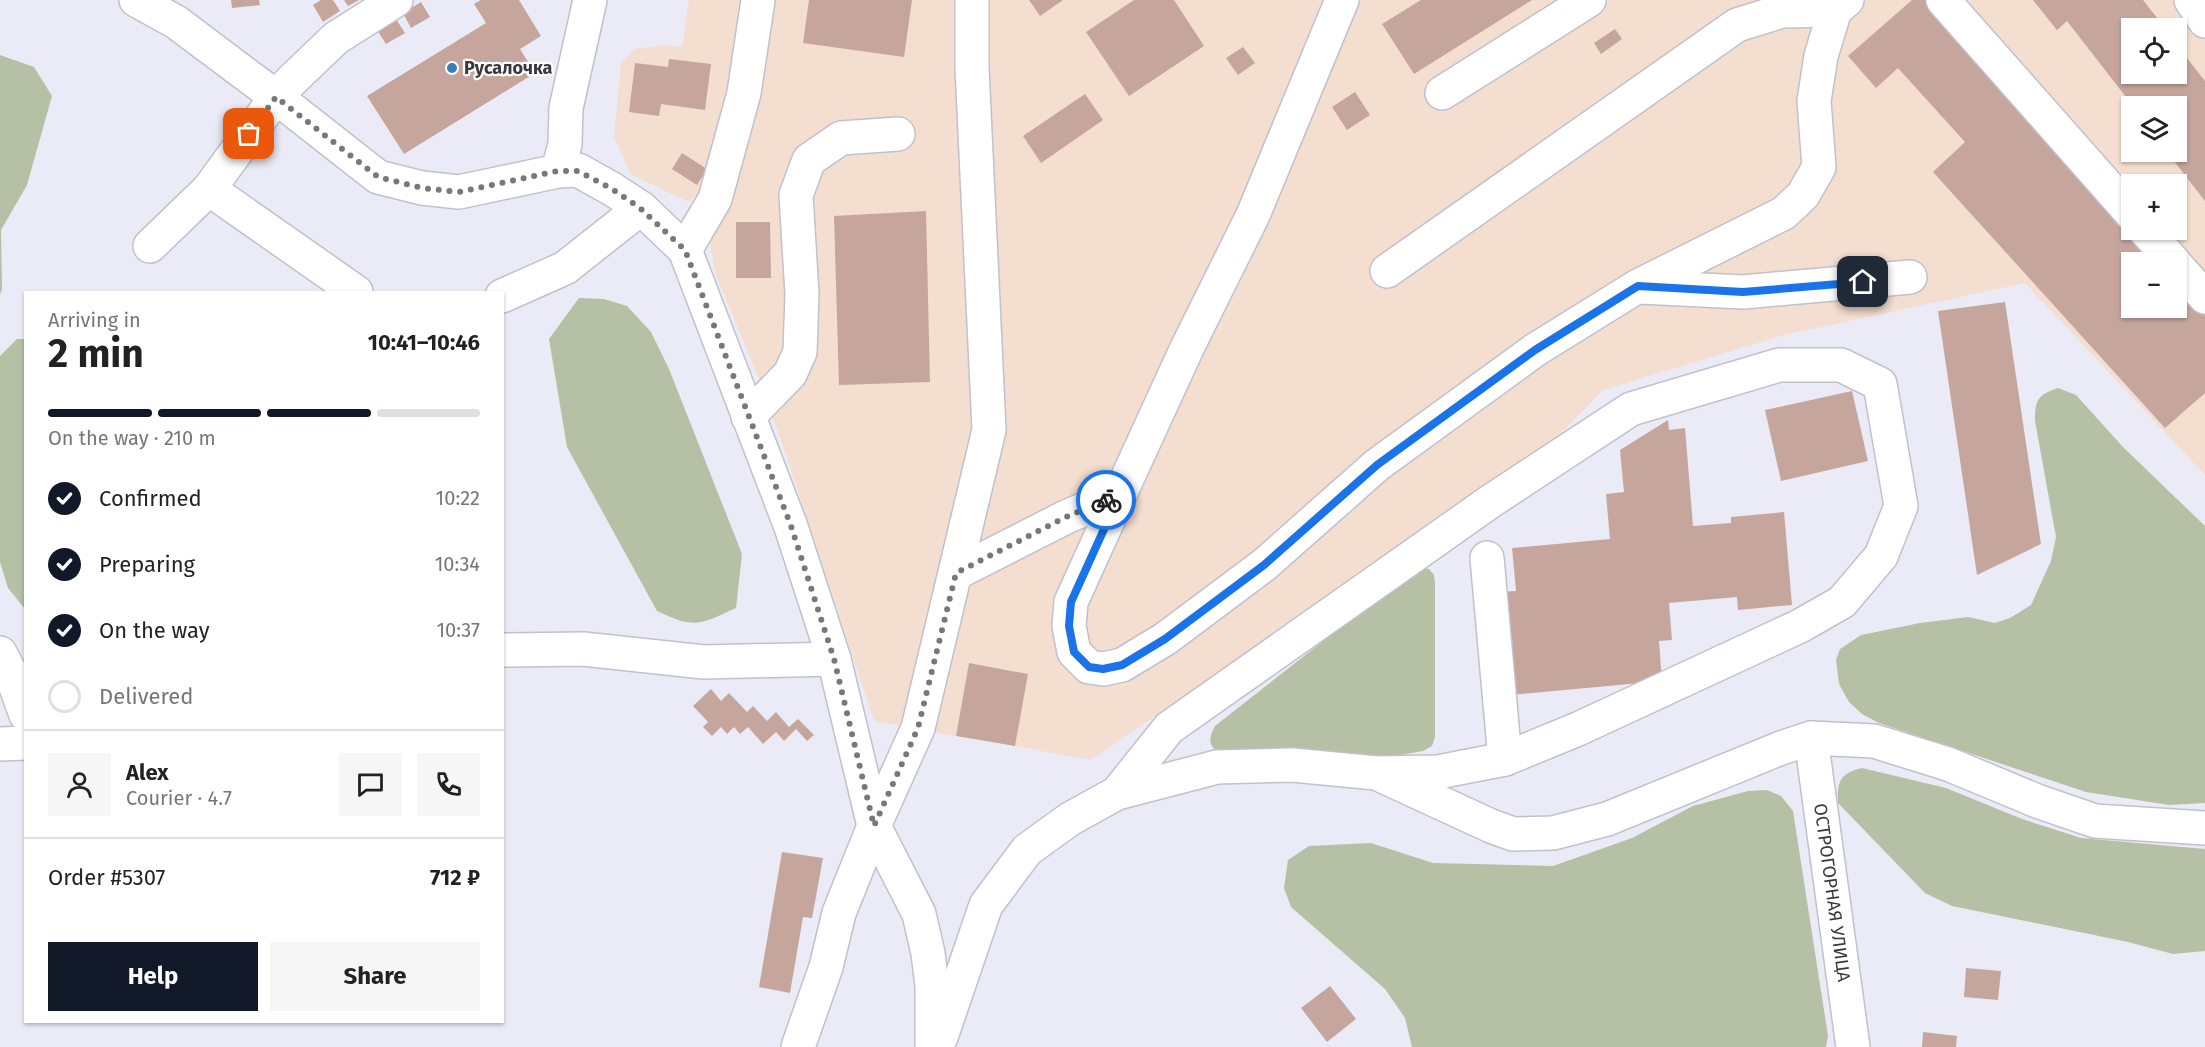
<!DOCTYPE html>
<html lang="en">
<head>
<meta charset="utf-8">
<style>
	body { margin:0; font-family:"Fira Sans",sans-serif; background:#f6f6f6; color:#222; height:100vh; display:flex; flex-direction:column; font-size:22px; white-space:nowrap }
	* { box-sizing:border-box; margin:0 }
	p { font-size:20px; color:#767676 }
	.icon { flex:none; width:33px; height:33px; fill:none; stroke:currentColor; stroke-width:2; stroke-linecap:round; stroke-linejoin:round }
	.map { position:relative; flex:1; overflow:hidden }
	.panel { position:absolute; left:24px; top:291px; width:480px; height:732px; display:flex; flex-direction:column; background:#fff; border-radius:0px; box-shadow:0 2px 4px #0004 }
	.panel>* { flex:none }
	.buttons { position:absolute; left:2121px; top:18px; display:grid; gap:12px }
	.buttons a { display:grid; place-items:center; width:66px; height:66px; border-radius:0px; background:#fff; box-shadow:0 2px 4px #0004; font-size:30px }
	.pin { position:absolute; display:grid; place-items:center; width:51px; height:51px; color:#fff; margin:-26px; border-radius:12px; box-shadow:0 3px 9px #0006 }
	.courier { position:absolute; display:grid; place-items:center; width:60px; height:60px; margin:-30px; border:4px solid #1a73e8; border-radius:50%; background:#fff; color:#222; box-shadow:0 2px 8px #0007 }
	.head em { font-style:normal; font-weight:700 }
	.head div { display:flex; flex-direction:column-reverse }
	.head { display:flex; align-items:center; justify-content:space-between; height:102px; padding:0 24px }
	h1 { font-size:39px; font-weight:700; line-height:45px }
	.bar { display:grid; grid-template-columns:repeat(4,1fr); gap:9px 6px; align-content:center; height:72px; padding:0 24px }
	.bar i { height:8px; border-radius:4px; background:#e0e0e0 }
	.bar .current { background:#111827 }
	.bar p { grid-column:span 4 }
	.line { display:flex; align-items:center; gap:15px; padding:0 24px; border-top:2px solid #e0e0e0 }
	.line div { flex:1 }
	.round { display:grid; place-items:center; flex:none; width:63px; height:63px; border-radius:0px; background:#f6f6f6 }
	ol { padding:0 24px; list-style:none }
	li { display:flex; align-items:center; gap:18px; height:66px }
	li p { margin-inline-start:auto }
	li .icon { padding:6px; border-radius:50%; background:#111827; color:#fff; stroke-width:4 }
	li:last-child { color:#767676 }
	li i { width:33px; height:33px; border:3px solid #e0e0e0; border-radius:50% }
	.action { display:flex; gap:12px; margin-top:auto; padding:12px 24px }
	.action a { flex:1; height:69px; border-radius:0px; background:#111827; color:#fff; font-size:24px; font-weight:700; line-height:69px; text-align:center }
	.action a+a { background:#f6f6f6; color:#222 }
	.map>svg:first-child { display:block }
</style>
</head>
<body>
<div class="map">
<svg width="2205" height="1047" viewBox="0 0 2205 1047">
	<rect width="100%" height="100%" fill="#ebebf7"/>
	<!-- industrial -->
	<path fill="#f3decf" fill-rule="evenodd" d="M 689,0 L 2205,0 L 2205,475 L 2025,283 L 1784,335 L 1603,390 L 1551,443 L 1091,760 L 1015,746 L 1027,674 L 969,663 L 956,736 L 874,721 L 767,398 L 716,275 L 699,191 L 689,202 L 631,175 L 614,137 L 621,63 L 634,49 L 663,45 L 682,47 ZM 2132,28 L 2176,28 L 2176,74 L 2132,74 ZM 2132,106 L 2176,106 L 2176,152 L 2132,152 ZM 2132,184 L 2176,184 L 2176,230 L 2132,230 ZM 2132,262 L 2176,262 L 2176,308 L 2132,308 Z"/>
	<!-- forest -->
	<g fill="#b6c0a4">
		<polygon points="0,55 34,67 52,96 27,185 1,230 2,289 0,295"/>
		<path d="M 579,298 L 604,299 L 627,306 L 651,332 L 669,369 L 742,554 L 736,608 C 699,625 695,629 657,611 L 567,447 L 549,339 Z"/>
		<polygon points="17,339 26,339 25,609 8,588 0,562 0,356"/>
		<path d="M 2058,388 L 2076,395 L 2123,447 L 2205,526 L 2205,803 L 2169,805 L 2086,792 L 1879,723 L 1862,714 L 1849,702 L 1839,684 L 1836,660 L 1840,649 L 1861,635 L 1920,623 L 1968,617 L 1995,623 L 2010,618 L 2031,605 L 2051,561 L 2056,537 L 2035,421 C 2035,399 2038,395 2058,388 Z"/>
		<path d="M 1423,568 L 1429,569 L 1434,575 L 1435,582 L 1435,737 L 1432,746 L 1423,751 L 1383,758 L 1227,758 C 1212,749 1205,744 1215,726 L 1412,571 Z"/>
		<path d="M 1862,768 L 1946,788 L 2022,819 L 2081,838 L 2205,849 L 2205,951 L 2173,954 L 2128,942 L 1952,906 L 1925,893 L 1838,803 C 1837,782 1840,773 1862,768 Z"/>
		<polygon points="1767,790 1781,796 1793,811 1828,1036 1826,1047 1412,1047 1405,1018 1385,989 1291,907 1284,888 1288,860 1309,846 1371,843 1433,863 1553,866 1632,838 1693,806 1748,791"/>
	</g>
	<!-- building -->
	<g fill="#c6a69c">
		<polygon points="231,0 259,0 260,5 232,8"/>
		<polygon points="321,0 333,0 340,11 323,22 313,5"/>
		<polygon points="344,0 359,0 348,6"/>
		<polygon points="481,0 519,0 541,36 520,49 535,73 404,154 367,96 486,23 474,4"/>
		<polygon points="809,0 912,0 904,57 803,43"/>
		<polygon points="1029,0 1063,0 1040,16"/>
		<polygon points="1134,0 1174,0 1204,46 1129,96 1086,32"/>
		<polygon points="1421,0 1532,0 1414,74 1382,24"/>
		<polygon points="1912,0 1926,0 2163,262 2132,262 2132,308 2176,308 2176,278 2205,309 2205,393 2165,428 1933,172 1965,142 1898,68 1876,88 1848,56"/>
		<polygon points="2033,0 2143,0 2165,28 2132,28 2132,74 2176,74 2176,44 2205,81 2205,201 2167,152 2176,152 2176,106 2133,106 2067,21 2057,30"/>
		<polygon points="421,2 430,17 411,28 403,13"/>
		<polygon points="396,19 405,33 386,44 377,30"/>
		<polygon points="1615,29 1622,39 1601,54 1594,43"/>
		<polygon points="1243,47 1255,63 1238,75 1226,58"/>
		<polygon points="669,59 711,64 705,110 661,104 659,116 629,112 635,63 668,67"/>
		<polygon points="1355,92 1370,115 1347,130 1332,107"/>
		<polygon points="1085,94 1103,120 1041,163 1023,136"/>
		<polygon points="682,153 707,169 697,185 672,169"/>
		<polygon points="926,211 930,382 839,385 834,216"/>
		<polygon points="736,222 770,222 771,278 736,278"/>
		<polygon points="2005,302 2041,544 1977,575 1938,311"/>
		<polygon points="1852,391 1868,461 1781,481 1765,410"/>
		<polygon points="1668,420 1669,430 1685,428 1693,526 1731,523 1731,517 1784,512 1792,605 1738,610 1737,597 1669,603 1672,640 1659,641 1662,681 1511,695 1499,592 1516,591 1512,548 1610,539 1606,494 1624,492 1620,450"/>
		<polygon points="969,663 1028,674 1015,746 956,736"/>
		<polygon points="711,689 721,701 729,693 747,712 753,706 767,721 776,712 789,727 798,719 814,735 807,741 796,729 784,741 776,732 763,744 748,727 740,734 734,727 727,734 721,727 712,736 703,727 708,722 693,706"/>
		<polygon points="782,852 823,858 812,918 803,917 790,993 759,987"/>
		<polygon points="1966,968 2001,971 1998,1000 1964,997"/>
		<polygon points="1330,986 1356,1019 1327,1042 1301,1008"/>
		<polygon points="1923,1032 1957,1036 1956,1047 1922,1047"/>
	</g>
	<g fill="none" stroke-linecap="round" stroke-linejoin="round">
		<!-- minor casing -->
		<g stroke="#c1c1cd" stroke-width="36">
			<g id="minor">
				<polyline points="136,0 176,22 276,97 378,177 422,188 459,192 558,171 578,170 612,189 641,208 685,250 791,527 834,659 874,826 919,914 928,953 932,986 932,1047"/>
				<polyline points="1943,0 2132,214"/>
				<polyline points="2191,0 2205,21"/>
				<polyline points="1442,93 1589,0"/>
				<polyline points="558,171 565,144 566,108 590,0"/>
				<polyline points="209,189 356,292"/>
				<polyline points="2145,230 2174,262"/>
				<polyline points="150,246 209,189 276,97 290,82 336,38 396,0"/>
				<polyline points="685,250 715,199 744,93 758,0"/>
				<polyline points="2176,265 2205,297"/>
				<polyline points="1387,271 1737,25 1782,11 1835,10"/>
				<polyline points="1640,287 1743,292 1910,277"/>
				<polyline points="502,296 565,268 641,208"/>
				<polyline points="748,417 790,374 800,352 802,294 796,195 809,160 841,138 898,134"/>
				<polyline points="1120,494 1071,602 1069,626 1074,652 1089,667 1103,669 1122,665 1165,639 1264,565 1377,465 1535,350 1638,286 1784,213 1803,195 1819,167 1814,101 1821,56 1835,10 1847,0"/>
				<polyline points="1487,558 1505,759"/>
				<polyline points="956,573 1066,517 1120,494 1187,348 1253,215 1342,0"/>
				<polyline points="502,650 583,649 704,662 834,659"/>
				<polyline points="0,653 12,676 26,715"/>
				<path id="s1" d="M 1811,738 L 1853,1047"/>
				<polyline points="0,744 26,743"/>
				<polyline points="1117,793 1169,728 1491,501 1631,409 1779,365 1841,365 1880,384 1901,506 1881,556 1842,602 1800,626 1578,729 1505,759 1438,772 1376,773"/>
				<polyline points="941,1037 986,905 1027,850 1070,819 1117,793 1217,767 1293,765 1376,773 1491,826 1513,834 1553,833 1607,819 1781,748 1811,738 1874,741 1948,764 2037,801 2095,821 2205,828"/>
				<polyline points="798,1047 826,967 839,913 874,826 918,728 989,430 972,68 972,0"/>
			</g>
		</g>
		<!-- minor -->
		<use href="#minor" stroke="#fff" stroke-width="33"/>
	</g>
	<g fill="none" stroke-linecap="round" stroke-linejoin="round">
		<!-- done -->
		<polyline stroke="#77777e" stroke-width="6" stroke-dasharray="0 10.8" points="249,134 276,97 378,177 422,188 459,192 558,171 578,171 612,189 640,208 685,250 791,526 834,659 874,826 918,728 956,573 1066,517 1106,500"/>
		<!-- route -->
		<polyline stroke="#1a73e8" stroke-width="8" points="1106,500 1120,494 1071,602 1069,626 1074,652 1089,667 1103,669 1122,665 1165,639 1264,565 1377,465 1535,350 1638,286 1743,292 1863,282"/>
	</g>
	<!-- markers -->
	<circle fill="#3780b4" stroke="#fff" stroke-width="2" cx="452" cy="68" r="6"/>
	<g text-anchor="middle" stroke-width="4.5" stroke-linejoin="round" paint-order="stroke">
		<!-- poi labels -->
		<g font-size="18" font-weight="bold" fill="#39393d" stroke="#fff" text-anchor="start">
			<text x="464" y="74">Русалочка</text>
		</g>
		<!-- street labels -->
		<g font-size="18" fill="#39393d" stroke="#fff">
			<text dy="6" stroke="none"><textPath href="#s1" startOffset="156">ОСТРОГОРНАЯ УЛИЦА</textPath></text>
		</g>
	</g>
</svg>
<div class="buttons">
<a><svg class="icon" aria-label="locate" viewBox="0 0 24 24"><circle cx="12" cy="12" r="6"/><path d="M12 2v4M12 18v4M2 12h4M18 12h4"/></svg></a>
<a><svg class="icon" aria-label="layers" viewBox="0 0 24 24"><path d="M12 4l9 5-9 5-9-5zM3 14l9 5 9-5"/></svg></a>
<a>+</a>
<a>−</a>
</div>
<div class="pin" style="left:249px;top:134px;background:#ea580c"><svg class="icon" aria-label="bag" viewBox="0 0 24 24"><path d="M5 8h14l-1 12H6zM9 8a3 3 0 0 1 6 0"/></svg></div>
<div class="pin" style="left:1863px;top:282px;background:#1f2937"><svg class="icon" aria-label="home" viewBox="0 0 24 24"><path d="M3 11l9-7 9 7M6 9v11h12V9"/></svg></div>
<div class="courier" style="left:1106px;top:500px"><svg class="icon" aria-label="bike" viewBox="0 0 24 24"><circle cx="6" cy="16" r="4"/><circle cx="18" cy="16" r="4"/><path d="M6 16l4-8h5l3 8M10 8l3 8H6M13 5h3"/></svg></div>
<section class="panel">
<div class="head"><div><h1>2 min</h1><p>Arriving in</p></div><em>10:41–10:46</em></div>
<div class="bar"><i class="current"></i><i class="current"></i><i class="current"></i><i></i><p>On the way · 210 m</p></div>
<ol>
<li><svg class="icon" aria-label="check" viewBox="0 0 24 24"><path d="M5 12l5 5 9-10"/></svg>Confirmed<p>10:22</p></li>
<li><svg class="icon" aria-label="check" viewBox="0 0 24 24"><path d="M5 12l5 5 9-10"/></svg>Preparing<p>10:34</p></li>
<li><svg class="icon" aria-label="check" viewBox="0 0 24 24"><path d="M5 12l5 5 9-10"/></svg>On the way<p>10:37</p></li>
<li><i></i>Delivered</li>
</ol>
<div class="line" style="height:108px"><a class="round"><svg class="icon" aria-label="person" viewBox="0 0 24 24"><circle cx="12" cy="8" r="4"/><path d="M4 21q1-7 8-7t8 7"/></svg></a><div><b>Alex</b><p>Courier · 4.7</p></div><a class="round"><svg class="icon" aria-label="chat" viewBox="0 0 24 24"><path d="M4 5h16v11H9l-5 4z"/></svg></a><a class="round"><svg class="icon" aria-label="phone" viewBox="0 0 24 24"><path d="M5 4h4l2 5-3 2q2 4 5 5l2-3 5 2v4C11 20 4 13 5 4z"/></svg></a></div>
<div class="line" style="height:78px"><div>Order #5307</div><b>712 ₽</b></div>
<div class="action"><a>Help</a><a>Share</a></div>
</section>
</div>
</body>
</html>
